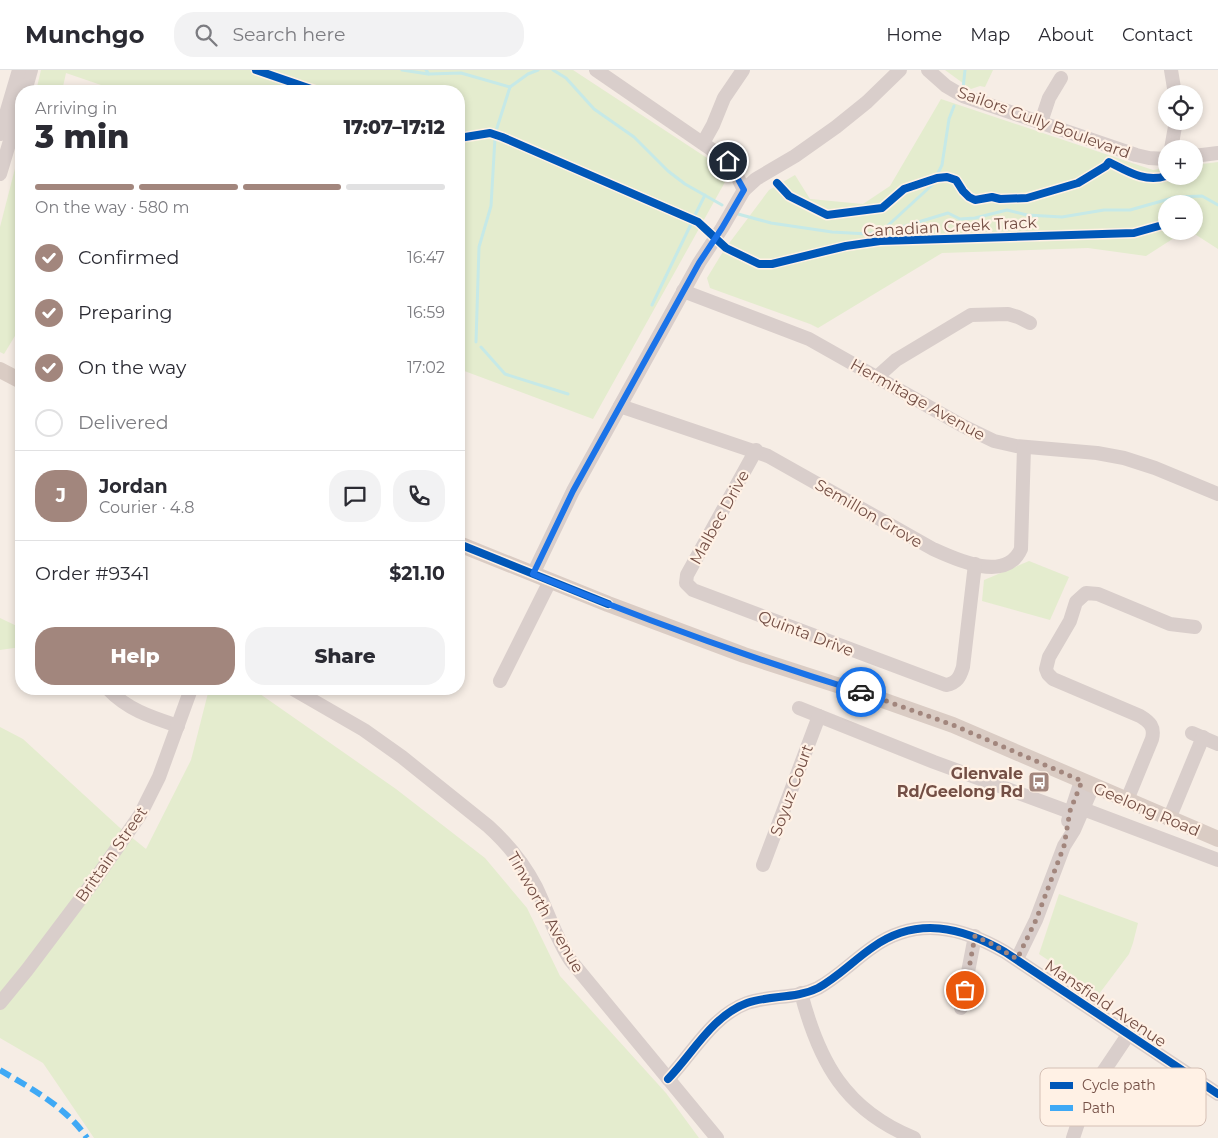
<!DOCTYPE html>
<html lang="en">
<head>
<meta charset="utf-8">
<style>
	body { margin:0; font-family:Montserrat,sans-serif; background:#f2f2f3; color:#2b2b33; height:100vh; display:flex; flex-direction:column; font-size:19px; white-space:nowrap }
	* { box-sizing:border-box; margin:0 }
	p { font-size:16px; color:#7c7c81 }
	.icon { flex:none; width:28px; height:28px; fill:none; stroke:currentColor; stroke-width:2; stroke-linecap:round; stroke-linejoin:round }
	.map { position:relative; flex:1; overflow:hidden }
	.details { position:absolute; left:15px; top:15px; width:450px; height:610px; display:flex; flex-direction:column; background:#fff; border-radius:20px; box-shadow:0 2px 8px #0003 }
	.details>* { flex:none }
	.tools { position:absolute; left:1158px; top:15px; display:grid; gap:10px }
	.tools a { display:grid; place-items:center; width:45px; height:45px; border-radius:50%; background:#fff; box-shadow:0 2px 8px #0003; font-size:25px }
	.pin { position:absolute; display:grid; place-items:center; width:42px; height:42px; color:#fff; margin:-21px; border:2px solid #fff; border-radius:50%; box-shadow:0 1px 5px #0007 }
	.courier { position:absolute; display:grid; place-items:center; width:50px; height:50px; margin:-25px; border:4px solid #1a73e8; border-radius:50%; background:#fff; color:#222; box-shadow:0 1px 6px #0007 }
	.overview em { font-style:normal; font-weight:800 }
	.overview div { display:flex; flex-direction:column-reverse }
	.overview { display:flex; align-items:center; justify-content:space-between; height:85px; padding:0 20px }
	h1 { font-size:32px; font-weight:800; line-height:38px }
	.bar { display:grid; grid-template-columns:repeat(4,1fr); gap:8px 5px; align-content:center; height:60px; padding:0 20px }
	.bar i { height:6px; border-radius:4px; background:#e1e1e2 }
	.bar .selected { background:#a2867d }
	.bar p { grid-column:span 4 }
	.line { display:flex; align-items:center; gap:12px; padding:0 20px; border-top:1px solid #e1e1e2 }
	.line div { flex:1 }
	.round { display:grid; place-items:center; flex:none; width:52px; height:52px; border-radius:20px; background:#f2f2f3 }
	ol { padding:0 20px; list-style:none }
	li { display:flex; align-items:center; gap:15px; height:55px }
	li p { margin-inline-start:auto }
	li .icon { padding:5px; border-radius:50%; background:#a2867d; color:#fff; stroke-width:4 }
	li:last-child { color:#7c7c81 }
	li i { width:28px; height:28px; border:2px solid #e1e1e2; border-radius:50% }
	.action { display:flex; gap:10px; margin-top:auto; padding:10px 20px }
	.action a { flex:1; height:58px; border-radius:20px; background:#a2867d; color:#fff; font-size:20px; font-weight:800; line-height:58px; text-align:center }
	.action a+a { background:#f2f2f3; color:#2b2b33 }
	header { display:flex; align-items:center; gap:30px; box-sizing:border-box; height:70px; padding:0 25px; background:#fff; border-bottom:1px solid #e1e1e2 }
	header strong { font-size:24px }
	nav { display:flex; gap:28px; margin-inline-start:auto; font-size:18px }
	.search { width:350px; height:45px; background:#f2f2f3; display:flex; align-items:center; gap:12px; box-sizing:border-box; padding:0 18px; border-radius:20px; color:#7c7c81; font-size:19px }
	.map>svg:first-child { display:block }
</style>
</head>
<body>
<header>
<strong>Munchgo</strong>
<div class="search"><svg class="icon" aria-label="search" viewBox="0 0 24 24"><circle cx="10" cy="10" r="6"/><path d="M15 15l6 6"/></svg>Search here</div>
<nav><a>Home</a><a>Map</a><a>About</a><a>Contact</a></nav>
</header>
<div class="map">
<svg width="1218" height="1068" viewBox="0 0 1218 1068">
	<rect width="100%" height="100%" fill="#f6ede5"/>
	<!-- green -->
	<g fill="#e4ecce">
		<polygon points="41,0 573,0 730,103 593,349 459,299 459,21 110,21 101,15 66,3 62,21 36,21"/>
		<polygon points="945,0 993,0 985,17 980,16 971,19"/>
		<polygon points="941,29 1153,100 1166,98 1166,106 1194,106 1194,95 1218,92 1218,179 1190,161 1194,161 1194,134 1166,134 1166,161 1185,161 1146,186 1088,178 942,183 818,258 810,254 710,218 707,208 724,180 769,120 795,105 810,129 863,134 890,116"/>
		<polygon points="21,75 21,256 4,284 0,282 0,157"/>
		<polygon points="1029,491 1069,507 1050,550 982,531 984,510"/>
		<polygon points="0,548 21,558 21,577 0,580"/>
		<polygon points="209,619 253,619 396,719 485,788 527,838 560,906 666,1023 699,1068 94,1068 43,993 0,968 0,657 23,669 119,757 146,779 191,690"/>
		<polygon points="1059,824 1138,853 1133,873 1129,884 1099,924 1039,884"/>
	</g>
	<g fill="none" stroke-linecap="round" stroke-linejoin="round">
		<!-- stream -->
		<g stroke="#c6e9e7" stroke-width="3">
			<polyline points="402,0 428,4"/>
			<polyline points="426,0 429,4 461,3 510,17 528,4 538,0"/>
			<polyline points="553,0 566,8 594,39 634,67 668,101 685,114 722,135"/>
			<polyline points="963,19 965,0"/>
			<polyline points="496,61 510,17"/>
			<polyline points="738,144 771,153 832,162 868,164 902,157 948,143 960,149 975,148 1007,140 1027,145 1062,147 1104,140 1130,140 1176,127 1202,126 1218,135"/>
			<polyline points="694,147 705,125"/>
			<polyline points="883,160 932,115 942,95 949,49 954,36"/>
			<polyline points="652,235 692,152"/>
			<polyline points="476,272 479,177 491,136 495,68"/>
			<polyline points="481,277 505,304 568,324"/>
		</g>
		<!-- minor -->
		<g stroke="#d9cecb" stroke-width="14">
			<polyline points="596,0 724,88 732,96 744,120"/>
			<polyline points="928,0 946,16 963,26 1136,85 1149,88 1166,89"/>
			<polyline points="1171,0 1175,24"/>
			<polyline points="25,21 31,0"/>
			<polyline points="1041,52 1049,28 1061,8"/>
			<polyline points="0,64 19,0"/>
			<polyline points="703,73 713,55 724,28 743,0"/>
			<polyline points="1171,79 1176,51"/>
			<polyline points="1194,86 1218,83"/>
			<polyline points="0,104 21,34"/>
			<polyline points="683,221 809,269 963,356 994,371 1016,376 1097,383 1124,388 1155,398 1218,424"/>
			<polyline points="877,307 896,290 971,245 1008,244 1018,247 1030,253"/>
			<path d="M 620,336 L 768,386 L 933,479 C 957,490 1006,513 1021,479 L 1024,377"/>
			<path d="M 756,380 L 687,505 L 686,513 L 693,520 L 946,615 C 957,613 960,607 963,597 L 975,494"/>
			<polyline points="533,504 573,421 620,336 699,193 722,158 744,120 756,109 795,86 836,57 867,32 900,0"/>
			<polyline points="500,611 550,511"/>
			<path d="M 108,619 C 128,640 151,647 178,656"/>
			<path d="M 293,619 L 364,660 L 402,687 L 488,756 C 508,774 524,794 536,817 C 548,842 556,869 571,891 L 717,1068"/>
			<polyline points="799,638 934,692 1070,742"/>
			<polyline points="1192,663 1218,674"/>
			<path d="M 1127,730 L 1152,669 C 1155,657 1150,652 1140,646 L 1053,609 L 1048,604 L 1046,599 L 1049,587 L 1070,551 L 1076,532 L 1086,523 L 1098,524 L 1170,554 L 1195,557"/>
			<polyline points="1083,739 1218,790"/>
			<polyline points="1169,749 1203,667"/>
			<polyline points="1068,751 1081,711"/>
			<polyline points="763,795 819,646"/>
			<polyline points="1017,889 1036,850 1064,776 1074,760 1093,716"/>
			<path d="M 801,923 C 819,992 845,1040 914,1068"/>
			<polyline points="0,933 27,900 94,811 140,745 159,707 191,619"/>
			<polyline points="961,938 975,866"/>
			<path d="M 668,1009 C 693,983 712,946 747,933 C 770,925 796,929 818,918 C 838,907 854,890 873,877 C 917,846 962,857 1005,882 L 1218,1024"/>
			<polyline points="1073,1068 1087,1026 1128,965"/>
		</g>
		<!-- major -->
		<g stroke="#daccc4" stroke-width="16">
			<polyline points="0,300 21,311"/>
			<polyline points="459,474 608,534 744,585 871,626 953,655 1218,769"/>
		</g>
		<!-- quiet -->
		<path stroke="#3fa9f5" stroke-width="6" stroke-dasharray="12 6" stroke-linecap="butt" d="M 0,1000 C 32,1019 66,1037 87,1068"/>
		<!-- cycleway casing -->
		<g stroke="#fff1e5" stroke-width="11">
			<g id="cycleway">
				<polyline points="256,0 317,21"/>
				<polyline points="459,68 490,63 502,67 698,152 726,178 759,194 772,194 846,176 880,171 1134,163 1166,154"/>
				<path d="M 777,113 L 789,126 L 827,145 L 882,138 L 904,119 L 937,108 L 947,107 L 956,110 L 963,121 L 969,127 L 975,130 L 992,127 L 1000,129 L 1027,128 L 1078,113 L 1106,96 L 1109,92 C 1127,101 1145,113 1166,106"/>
				<polyline points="459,474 608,534"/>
				<path d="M 668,1009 C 693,983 712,946 747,933 C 770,925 796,929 818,918 C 838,907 854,890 873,877 C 917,846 962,857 1005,882 L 1218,1024"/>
			</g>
		</g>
		<!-- cycleway -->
		<use href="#cycleway" stroke="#0057b8" stroke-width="8"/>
	</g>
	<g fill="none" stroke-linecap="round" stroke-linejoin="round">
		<!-- done -->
		<polyline stroke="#a2867d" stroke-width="5" stroke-dasharray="0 9" points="861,622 953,655 1082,711 1070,741 1064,776 1036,850 1017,889 992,874 975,866 965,920"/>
		<!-- route -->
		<path stroke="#1a73e8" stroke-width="6" d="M 728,91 L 744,120 L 722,158 L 699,193 L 620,336 L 573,421 L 533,504 C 640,548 750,588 861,622"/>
	</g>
	<!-- icons -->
	<defs>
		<g id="bus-square" transform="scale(1.125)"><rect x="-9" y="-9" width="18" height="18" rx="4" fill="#a2867d" stroke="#fff1e5"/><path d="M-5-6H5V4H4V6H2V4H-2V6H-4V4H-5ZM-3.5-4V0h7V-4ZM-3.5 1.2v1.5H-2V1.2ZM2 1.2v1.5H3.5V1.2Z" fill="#fff"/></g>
	</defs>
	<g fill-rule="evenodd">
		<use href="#bus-square" x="1039" y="712"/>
	</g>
	<g text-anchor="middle" stroke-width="4.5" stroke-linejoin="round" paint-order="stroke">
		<!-- street labels -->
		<g font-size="16" fill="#744f45" stroke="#fff1e5">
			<text transform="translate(1044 52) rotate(20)" y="6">Sailors Gully Boulevard</text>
			<text transform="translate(950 156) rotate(-3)" y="6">Canadian Creek Track</text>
			<text transform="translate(918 329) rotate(29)" y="6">Hermitage Avenue</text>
			<text transform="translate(869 443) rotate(30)" y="6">Semillon Grove</text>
			<text transform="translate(719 447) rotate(-61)" y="6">Malbec Drive</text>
			<text transform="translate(806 563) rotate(21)" y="6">Quinta Drive</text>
			<text transform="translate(791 720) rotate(-70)" y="6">Soyuz Court</text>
			<text transform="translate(1147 739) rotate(23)" y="6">Geelong Road</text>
			<text transform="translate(111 784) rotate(-55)" y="6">Brittain Street</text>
			<text transform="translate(546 842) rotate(60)" y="6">Tinworth Avenue</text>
			<text transform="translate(1106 933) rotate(34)" y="6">Mansfield Avenue</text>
		</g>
		<!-- poi labels -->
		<g font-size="16" font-weight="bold" fill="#744f45" stroke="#fff1e5" text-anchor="end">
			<text x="1023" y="709">Glenvale<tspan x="1023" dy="18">Rd/Geelong Rd</tspan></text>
		</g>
	</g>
	<!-- legend -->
	<rect x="1040" y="998" width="166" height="58" rx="8" fill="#fff1e5" stroke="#d5c0b5" stroke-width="1"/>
	<rect x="1050" y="1012" width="23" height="7" fill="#0057b8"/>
	<rect x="1050" y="1035" width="23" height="6" fill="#3fa9f5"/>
	<g font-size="14" fill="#744f45">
		<text x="1082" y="1020">Cycle path</text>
		<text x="1082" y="1043">Path</text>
	</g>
</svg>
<div class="tools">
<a><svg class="icon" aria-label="locate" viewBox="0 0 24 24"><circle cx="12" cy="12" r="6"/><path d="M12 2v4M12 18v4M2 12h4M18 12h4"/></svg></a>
<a>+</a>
<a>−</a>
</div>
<div class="pin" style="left:965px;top:920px;background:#ea580c"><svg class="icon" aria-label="bag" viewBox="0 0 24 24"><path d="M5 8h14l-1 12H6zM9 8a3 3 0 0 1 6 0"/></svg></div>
<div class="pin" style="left:728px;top:91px;background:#1f2937"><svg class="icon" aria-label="home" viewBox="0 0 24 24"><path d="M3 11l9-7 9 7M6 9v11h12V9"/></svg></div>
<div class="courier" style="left:861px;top:622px"><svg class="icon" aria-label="car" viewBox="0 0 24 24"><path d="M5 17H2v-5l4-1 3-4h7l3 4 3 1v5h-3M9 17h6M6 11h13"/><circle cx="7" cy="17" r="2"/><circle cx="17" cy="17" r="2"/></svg></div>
<section class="details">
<div class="overview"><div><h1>3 min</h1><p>Arriving in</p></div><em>17:07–17:12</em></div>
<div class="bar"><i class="selected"></i><i class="selected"></i><i class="selected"></i><i></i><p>On the way · 580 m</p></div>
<ol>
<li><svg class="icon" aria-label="check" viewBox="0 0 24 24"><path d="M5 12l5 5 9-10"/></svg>Confirmed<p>16:47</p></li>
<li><svg class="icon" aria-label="check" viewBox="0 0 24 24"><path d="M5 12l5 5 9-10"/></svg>Preparing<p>16:59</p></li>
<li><svg class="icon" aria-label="check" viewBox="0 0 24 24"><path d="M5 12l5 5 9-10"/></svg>On the way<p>17:02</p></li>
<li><i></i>Delivered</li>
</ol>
<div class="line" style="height:90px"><b class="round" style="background:#a2867d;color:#fff">J</b><div><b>Jordan</b><p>Courier · 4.8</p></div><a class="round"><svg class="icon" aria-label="chat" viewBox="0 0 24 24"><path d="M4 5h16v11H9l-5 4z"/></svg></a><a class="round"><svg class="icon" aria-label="phone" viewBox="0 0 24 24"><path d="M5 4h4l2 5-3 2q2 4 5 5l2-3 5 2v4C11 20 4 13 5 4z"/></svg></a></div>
<div class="line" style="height:65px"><div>Order #9341</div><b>$21.10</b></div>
<div class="action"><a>Help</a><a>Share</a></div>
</section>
</div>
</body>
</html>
